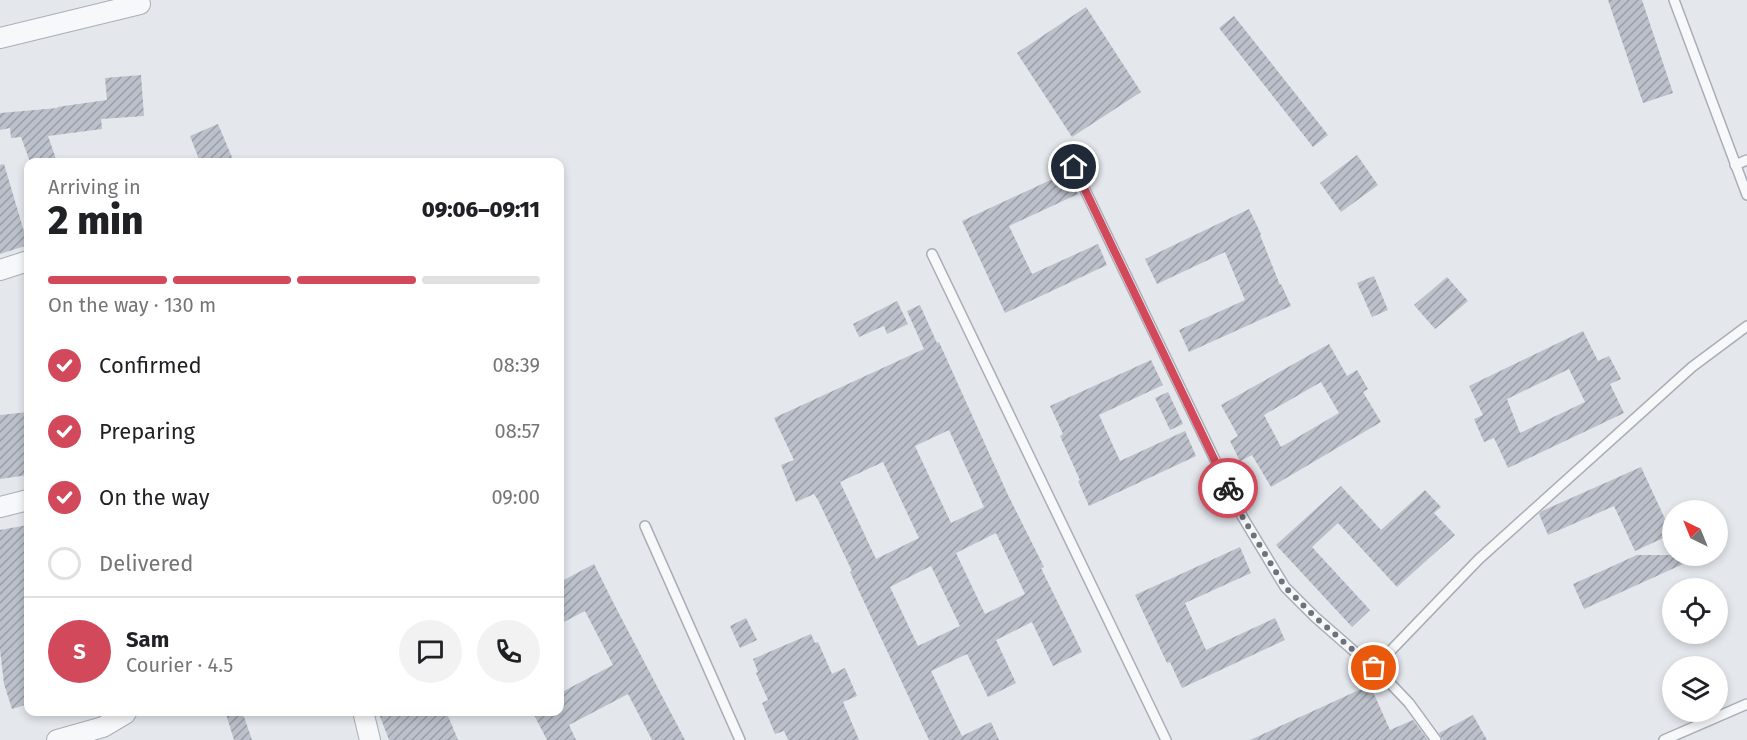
<!DOCTYPE html>
<html lang="en">
<head>
<meta charset="utf-8">
<style>
	body { margin:0; font-family:"Fira Sans",sans-serif; background:#f2f2f2; color:#202124; height:100vh; display:flex; flex-direction:column; font-size:22px; white-space:nowrap }
	* { box-sizing:border-box; margin:0 }
	p { font-size:20px; color:#757577 }
	.icon { flex:none; width:33px; height:33px; fill:none; stroke:currentColor; stroke-width:2; stroke-linecap:round; stroke-linejoin:round }
	.map { position:relative; flex:1; overflow:hidden }
	.side { position:absolute; left:24px; top:158px; width:540px; height:558px; display:flex; flex-direction:column; background:#fff; border-radius:12px; box-shadow:0 3px 9px #0003 }
	.side>* { flex:none }
	.needle { width:39px; rotate:317deg }
	.controls { position:absolute; left:1662px; top:500px; display:grid; gap:12px }
	.controls a { display:grid; place-items:center; width:66px; height:66px; border-radius:50%; background:#fff; box-shadow:0 3px 9px #0003; font-size:30px }
	.pin { position:absolute; display:grid; place-items:center; width:51px; height:51px; color:#fff; margin:-26px; border:3px solid #fff; border-radius:50%; box-shadow:0 2px 6px #0007 }
	.courier { position:absolute; display:grid; place-items:center; width:60px; height:60px; margin:-30px; border:4px solid #d1495b; border-radius:50%; background:#fff; color:#222; box-shadow:0 2px 8px #0007 }
	.overview em { font-style:normal; font-weight:800 }
	.overview div { display:flex; flex-direction:column-reverse }
	.overview { display:flex; align-items:center; justify-content:space-between; height:102px; padding:0 24px }
	h1 { font-size:39px; font-weight:800; line-height:45px }
	.bar { display:grid; grid-template-columns:repeat(4,1fr); gap:9px 6px; align-content:center; height:72px; padding:0 24px }
	.bar i { height:8px; border-radius:4px; background:#e0e0e0 }
	.bar .active { background:#d1495b }
	.bar p { grid-column:span 4 }
	.line { display:flex; align-items:center; gap:15px; padding:0 24px; border-top:2px solid #e0e0e0 }
	.line div { flex:1 }
	.round { display:grid; place-items:center; flex:none; width:63px; height:63px; border-radius:32px; background:#f2f2f2 }
	ol { padding:0 24px; list-style:none }
	li { display:flex; align-items:center; gap:18px; height:66px }
	li p { margin-inline-start:auto }
	li .icon { padding:6px; border-radius:50%; background:#d1495b; color:#fff; stroke-width:4 }
	li:last-child { color:#757577 }
	li i { width:33px; height:33px; border:3px solid #e0e0e0; border-radius:50% }
	.map>svg:first-child { display:block }
</style>
</head>
<body>
<div class="map">
<svg width="1747" height="740" viewBox="0 0 1747 740">
	<defs>
		<pattern id="building-hatch" width="6" height="6" patternUnits="userSpaceOnUse" patternTransform="scale(1.5)"><rect width="6" height="6" fill="#bbc0ca"/><path d="M-1 1l2-2M0 6l6-6M5 7l2-2" fill="none" stroke="#989da6"/></pattern>
	</defs>
	<rect width="100%" height="100%" fill="#e4e7ec"/>
	<!-- building -->
	<g fill="url(#building-hatch)" fill-rule="evenodd">
		<polygon points="1608,0 1642,0 1673,93 1643,103"/>
		<polygon points="1086,7 1141,92 1072,137 1017,53"/>
		<polygon points="1234,16 1328,135 1313,147 1219,28"/>
		<polygon points="141,75 144,116 101,119 102,129 48,136 57,162 30,162 21,137 11,138 10,128 0,130 0,113 58,108 57,107 107,100 105,78"/>
		<polygon points="218,124 234,162 200,162 190,136"/>
		<polygon points="1357,155 1378,185 1341,212 1320,183"/>
		<polygon points="4,164 28,245 0,254 0,165"/>
		<polygon points="1068,172 1078,194 1009,226 1032,274 1098,244 1107,265 1005,313 962,221"/>
		<polygon points="1249,209 1261,234 1260,235 1280,285 1281,284 1291,306 1189,352 1179,330 1245,300 1225,252 1157,284 1145,259"/>
		<polygon points="1374,276 1388,310 1372,317 1357,283"/>
		<polygon points="1447,277 1468,301 1435,329 1414,305"/>
		<polygon points="897,301 908,324 887,334 884,326 859,337 853,324"/>
		<path d="M 920,305 L 937,343 L 939,342 L 1008,495 L 1044,567 L 1041,568 L 1082,652 L 1053,666 L 1032,622 L 996,640 L 1016,683 L 988,697 L 967,654 L 931,671 L 962,736 L 991,722 L 999,740 L 929,740 L 850,572 L 852,571 L 818,500 L 814,494 L 796,502 L 781,465 L 794,460 L 774,418 L 924,349 L 907,311 ZM 949,430 L 984,507 L 951,523 L 915,446 ZM 883,462 L 919,538 L 876,559 L 840,482 ZM 996,533 L 1025,594 L 985,614 L 956,553 ZM 931,566 L 960,626 L 918,646 L 890,587 Z"/>
		<path d="M 1583,331 L 1598,361 L 1609,356 L 1621,379 L 1610,384 L 1624,413 L 1508,468 L 1494,438 L 1484,442 L 1474,419 L 1483,415 L 1469,386 ZM 1569,369 L 1585,402 L 1520,433 L 1507,399 Z"/>
		<path d="M 1329,344 L 1347,376 L 1357,370 L 1368,389 L 1363,392 L 1381,422 L 1271,487 L 1252,455 L 1240,461 L 1230,441 L 1238,436 L 1221,405 ZM 1321,382 L 1339,413 L 1281,447 L 1264,415 Z"/>
		<polygon points="1151,360 1163,385 1099,415 1120,461 1185,431 1196,456 1089,506 1078,481 1080,480 1060,436 1063,434 1050,406"/>
		<polygon points="1168,392 1183,424 1170,430 1155,398"/>
		<polygon points="28,412 28,475 0,479 0,415"/>
		<polygon points="1641,467 1672,534 1635,551 1614,506 1548,535 1539,514 1542,511"/>
		<polygon points="1341,486 1381,530 1425,490 1441,507 1434,513 1455,535 1397,587 1338,523 1312,547 1370,610 1352,627 1276,545"/>
		<polygon points="28,525 28,704 12,709 4,684 0,650 0,530"/>
		<polygon points="1240,547 1251,573 1185,603 1206,650 1275,618 1285,640 1182,688 1170,662 1167,663 1135,595"/>
		<polygon points="1637,555 1703,555 1584,609 1573,584"/>
		<polygon points="594,564 613,602 685,740 652,740 628,694 569,725 576,740 547,740 532,711 560,711 560,693 613,665 585,611 560,624 560,582"/>
		<polygon points="746,618 757,640 740,648 730,626"/>
		<polygon points="811,634 815,643 818,642 832,674 845,668 857,696 843,702 859,740 788,740 784,731 775,734 762,703 768,700 756,673 758,672 753,659"/>
		<polygon points="1370,685 1390,730 1413,720 1428,740 1250,740"/>
		<polygon points="225,711 242,711 252,740 234,740"/>
		<polygon points="378,711 446,711 458,740 389,740"/>
		<polygon points="1473,715 1487,740 1443,740 1439,733"/>
	</g>
	<g fill="none" stroke-linecap="round" stroke-linejoin="round">
		<!-- service casing -->
		<g stroke="#a9aeb7" stroke-width="12">
			<g id="service">
				<polyline points="1674,0 1747,195"/>
				<polyline points="1735,165 1747,160"/>
				<polyline points="1074,167 1242,516 1285,587 1315,617 1387,680 1409,703 1436,740"/>
				<polyline points="932,254 1166,740"/>
				<polyline points="645,526 740,740"/>
				<polyline points="1374,668 1479,559 1692,367 1747,326"/>
				<polyline points="1664,740 1747,704"/>
			</g>
		</g>
		<!-- minor casing -->
		<g stroke="#a9aeb7" stroke-width="22">
			<g id="minor">
				<polyline points="0,38 140,4"/>
				<polyline points="0,270 28,261"/>
				<polyline points="0,507 28,500"/>
				<polyline points="363,711 370,740"/>
				<polyline points="57,740 103,727 125,714 127,711"/>
			</g>
		</g>
		<!-- service -->
		<use href="#service" stroke="#f7f8fa" stroke-width="9"/>
		<!-- minor -->
		<use href="#minor" stroke="#f7f8fa" stroke-width="20"/>
	</g>
	<g fill="none" stroke-linecap="round" stroke-linejoin="round">
		<!-- done -->
		<polyline stroke="#6c737f" stroke-width="6" stroke-dasharray="0 10.8" points="1228,488 1242,516 1285,587 1315,617 1374,668"/>
		<!-- route -->
		<polyline stroke="#d1495b" stroke-width="8" points="1074,167 1228,488"/>
	</g>
</svg>
<div class="controls">
<a><svg class="needle" viewBox="-14 -14 28 28"><path d="M0-13l5 13h-10z" fill="#e53935"/><path d="M0 13l5-13h-10z" fill="#757577"/></svg></a>
<a><svg class="icon" aria-label="locate" viewBox="0 0 24 24"><circle cx="12" cy="12" r="6"/><path d="M12 2v4M12 18v4M2 12h4M18 12h4"/></svg></a>
<a><svg class="icon" aria-label="layers" viewBox="0 0 24 24"><path d="M12 4l9 5-9 5-9-5zM3 14l9 5 9-5"/></svg></a>
</div>
<div class="pin" style="left:1374px;top:668px;background:#ea580c"><svg class="icon" aria-label="bag" viewBox="0 0 24 24"><path d="M5 8h14l-1 12H6zM9 8a3 3 0 0 1 6 0"/></svg></div>
<div class="pin" style="left:1074px;top:167px;background:#1f2937"><svg class="icon" aria-label="home" viewBox="0 0 24 24"><path d="M3 11l9-7 9 7M6 9v11h12V9"/></svg></div>
<div class="courier" style="left:1228px;top:488px"><svg class="icon" aria-label="bike" viewBox="0 0 24 24"><circle cx="6" cy="16" r="4"/><circle cx="18" cy="16" r="4"/><path d="M6 16l4-8h5l3 8M10 8l3 8H6M13 5h3"/></svg></div>
<section class="side">
<div class="overview"><div><h1>2 min</h1><p>Arriving in</p></div><em>09:06–09:11</em></div>
<div class="bar"><i class="active"></i><i class="active"></i><i class="active"></i><i></i><p>On the way · 130 m</p></div>
<ol>
<li><svg class="icon" aria-label="check" viewBox="0 0 24 24"><path d="M5 12l5 5 9-10"/></svg>Confirmed<p>08:39</p></li>
<li><svg class="icon" aria-label="check" viewBox="0 0 24 24"><path d="M5 12l5 5 9-10"/></svg>Preparing<p>08:57</p></li>
<li><svg class="icon" aria-label="check" viewBox="0 0 24 24"><path d="M5 12l5 5 9-10"/></svg>On the way<p>09:00</p></li>
<li><i></i>Delivered</li>
</ol>
<div class="line" style="height:108px"><b class="round" style="background:#d1495b;color:#fff">S</b><div><b>Sam</b><p>Courier · 4.5</p></div><a class="round"><svg class="icon" aria-label="chat" viewBox="0 0 24 24"><path d="M4 5h16v11H9l-5 4z"/></svg></a><a class="round"><svg class="icon" aria-label="phone" viewBox="0 0 24 24"><path d="M5 4h4l2 5-3 2q2 4 5 5l2-3 5 2v4C11 20 4 13 5 4z"/></svg></a></div>
</section>
</div>
</body>
</html>
